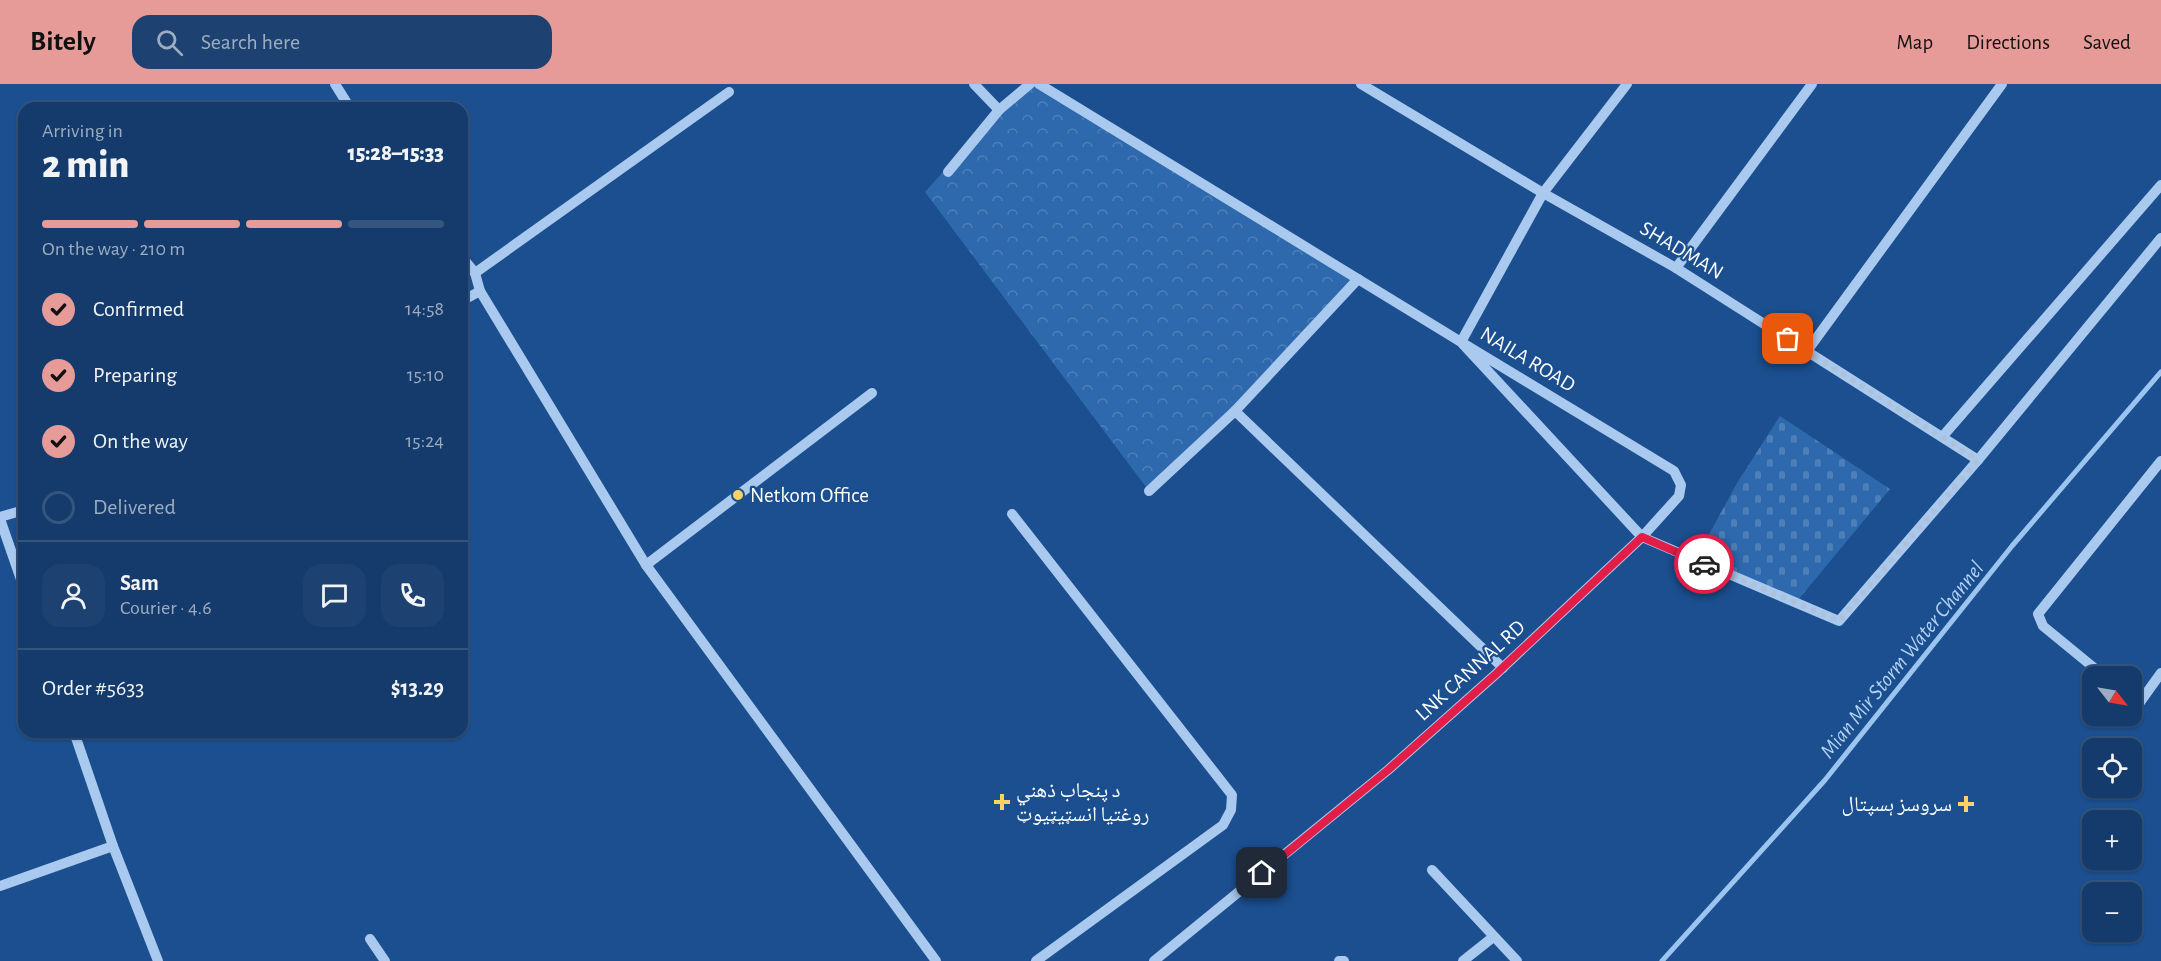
<!DOCTYPE html>
<html lang="en">
<head>
<meta charset="utf-8">
<style>
	body { margin:0; font-family:"Alegreya Sans","Noto Naskh Arabic",sans-serif; background:#1d4271; color:#f1f3f6; height:100vh; display:flex; flex-direction:column; font-size:22px; white-space:nowrap }
	* { box-sizing:border-box; margin:0 }
	p { font-size:20px; color:#9dadc1 }
	.icon { flex:none; width:33px; height:33px; fill:none; stroke:currentColor; stroke-width:2; stroke-linecap:round; stroke-linejoin:round }
	.map { position:relative; flex:1; overflow:hidden }
	.panel { position:absolute; left:18px; top:18px; width:450px; height:636px; display:flex; flex-direction:column; background:#143b6b; border-radius:18px; box-shadow:0 2px 4px #0004,0 0 0 2px #33557e }
	.panel>* { flex:none }
	.needle { width:39px; rotate:121deg }
	.tools { position:absolute; left:2082px; top:582px; display:grid; gap:12px }
	.tools a { display:grid; place-items:center; width:60px; height:60px; border-radius:12px; background:#143b6b; box-shadow:0 2px 4px #0004,0 0 0 2px #33557e; font-size:30px }
	.pin { position:absolute; display:grid; place-items:center; width:51px; height:51px; color:#fff; margin:-26px; border-radius:12px; box-shadow:0 3px 9px #0006 }
	.courier { position:absolute; display:grid; place-items:center; width:60px; height:60px; margin:-30px; border:4px solid #e11d48; border-radius:50%; background:#fff; color:#222; box-shadow:0 2px 8px #0007 }
	.head em { font-style:normal; font-weight:800 }
	.head div { display:flex; flex-direction:column-reverse }
	.head { display:flex; align-items:center; justify-content:space-between; height:102px; padding:0 24px }
	h1 { font-size:39px; font-weight:800; line-height:45px }
	.bar { display:grid; grid-template-columns:repeat(4,1fr); gap:9px 6px; align-content:center; height:72px; padding:0 24px }
	.bar i { height:8px; border-radius:4px; background:#33557e }
	.bar .on { background:#e69b98 }
	.bar p { grid-column:span 4 }
	.line { display:flex; align-items:center; gap:15px; padding:0 24px; border-top:2px solid #33557e }
	.line div { flex:1 }
	.round { display:grid; place-items:center; flex:none; width:63px; height:63px; border-radius:18px; background:#1d4271 }
	ol { padding:0 24px; list-style:none }
	li { display:flex; align-items:center; gap:18px; height:66px }
	li p { margin-inline-start:auto }
	li .icon { padding:6px; border-radius:50%; background:#e69b98; color:#111; stroke-width:4 }
	li:last-child { color:#9dadc1 }
	li i { width:33px; height:33px; border:3px solid #33557e; border-radius:50% }
	header { display:flex; align-items:center; gap:36px; box-sizing:border-box; height:84px; padding:0 30px; background:#e69b98; color:#111 }
	header strong { font-size:28px }
	nav { display:flex; gap:33px; margin-inline-start:auto; font-size:21px }
	.search { width:420px; height:54px; background:#1d4271; display:flex; align-items:center; gap:15px; box-sizing:border-box; padding:0 21px; border-radius:18px; color:#9dadc1; font-size:22px }
	.map>svg:first-child { display:block }
</style>
</head>
<body>
<header>
<strong>Bitely</strong>
<div class="search"><svg class="icon" aria-label="search" viewBox="0 0 24 24"><circle cx="10" cy="10" r="6"/><path d="M15 15l6 6"/></svg>Search here</div>
<nav><a>Map</a><a>Directions</a><a>Saved</a></nav>
</header>
<div class="map">
<svg width="2161" height="877" viewBox="0 0 2161 877">
	<defs>
		<pattern id="cemetery-stones" width="16" height="16" patternUnits="userSpaceOnUse" patternTransform="scale(1.5)"><rect width="16" height="16" fill="#2e69ad"/><path d="M2 7V4a2 2 0 0 1 4 0v3zM10 15v-3a2 2 0 0 1 4 0v3z" fill="#4d80b9"/></pattern>
		<pattern id="park-crowns" width="20" height="18" patternUnits="userSpaceOnUse" patternTransform="scale(1.5)"><rect width="20" height="18" fill="#2e69ad"/><path d="M2 6a3 3 0 1 1 6 0M12 15a3 3 0 1 1 6 0" fill="none" stroke="#4d80b9"/></pattern>
	</defs>
	<rect width="100%" height="100%" fill="#1b4f8f"/>
	<!-- cemetery -->
	<polygon fill="url(#cemetery-stones)" points="1780,332 1890,405 1793,522 1695,476 1737,399"/>
	<!-- park -->
	<polygon fill="url(#park-crowns)" points="1030,0 1039,0 1358,195 1235,327 1149,407 925,108 999,26"/>
	<g fill="none" stroke-linecap="round" stroke-linejoin="round">
		<!-- stream -->
		<polyline stroke="#9cc4f0" stroke-width="5" points="1662,877 1825,696 2012,462 2161,288"/>
		<!-- minor -->
		<g stroke="#a9c9ee" stroke-width="10">
			<polyline points="335,0 350,24"/>
			<polyline points="974,0 999,26"/>
			<polyline points="1039,0 1461,258 1642,453 1679,412 1681,401 1674,387 1461,258 1543,109 1627,0"/>
			<polyline points="1361,0 1543,109 1676,184 1978,376"/>
			<polyline points="948,88 999,26 1030,0"/>
			<polyline points="462,173 475,189 480,207 646,481 936,877"/>
			<polyline points="1676,184 1812,0"/>
			<polyline points="475,189 729,8"/>
			<polyline points="462,217 480,207"/>
			<polyline points="1807,267 2002,0"/>
			<polyline points="1235,327 1503,584"/>
			<polyline points="1943,352 2161,101"/>
			<polyline points="1149,407 1235,327 1358,195"/>
			<polyline points="1012,430 1232,711 1231,726 1223,741 1036,877"/>
			<polyline points="0,433 24,426"/>
			<polyline points="0,435 24,504"/>
			<polyline points="646,481 872,309"/>
			<polyline points="2104,592 2043,542 2038,530 2161,377"/>
			<polyline points="2132,615 2138,621 2161,589"/>
			<polyline points="113,762 158,877"/>
			<polyline points="1432,786 1517,877"/>
			<polyline points="0,802 113,762 74,648"/>
			<polyline points="370,855 385,877"/>
			<polyline points="1154,877 1388,686 1496,590 1642,453 1839,537 1978,376 2161,154"/>
			<polyline points="1339,877 1344,877"/>
			<polyline points="1463,877 1492,854"/>
		</g>
	</g>
	<g fill="none" stroke-linecap="round" stroke-linejoin="round">
		<!-- done -->
		<polyline stroke="#afc1d8" stroke-width="6" stroke-dasharray="0 10.8" points="1704,480 1839,537 1978,376 1788,255"/>
		<!-- route -->
		<polyline stroke="#e11d48" stroke-width="8" points="1262,789 1388,686 1496,590 1642,453 1704,480"/>
	</g>
	<!-- markers -->
	<g fill="#ffd166" stroke="#1b4f8f" stroke-width="2">
		<circle cx="738" cy="411" r="6"/>
		<path d="M999 709h6v6h6v6h-6v6h-6v-6h-6v-6h6z"/>
		<path d="M1963 711h6v6h6v6h-6v6h-6v-6h-6v-6h6z"/>
	</g>
	<g text-anchor="middle" stroke-width="4.5" stroke-linejoin="round" paint-order="stroke">
		<!-- street labels -->
		<g font-size="21" fill="#fff" stroke="#1b4f8f">
			<text transform="translate(1682 166) rotate(31)" y="7">SHADMAN</text>
			<text transform="translate(1528 275) rotate(31)" y="7">NAILA ROAD</text>
			<text transform="translate(1470 586) rotate(-42)" y="7">LNK CANNAL RD</text>
		</g>
		<!-- poi labels -->
		<g font-size="21" fill="#fff" stroke="#1b4f8f" text-anchor="start">
			<text x="750" y="418">Netkom Office</text>
			<text x="1016" y="713">د پنجاب ذهني<tspan x="1016" dy="24">روغتیا انسټیټیوټ</tspan></text>
			<text x="1952" y="727" text-anchor="end">سروسز ہسپتال</text>
		</g>
		<!-- water labels -->
		<g font-size="22" font-style="italic" fill="#b5d3f5" stroke="#1b4f8f">
			<text transform="translate(1901 575) rotate(-51)" y="8">Mian Mir Storm Water Channel</text>
		</g>
	</g>
</svg>
<div class="tools">
<a><svg class="needle" viewBox="-14 -14 28 28"><path d="M0-13l5 13h-10z" fill="#e53935"/><path d="M0 13l5-13h-10z" fill="#9dadc1"/></svg></a>
<a><svg class="icon" aria-label="locate" viewBox="0 0 24 24"><circle cx="12" cy="12" r="6"/><path d="M12 2v4M12 18v4M2 12h4M18 12h4"/></svg></a>
<a>+</a>
<a>−</a>
</div>
<div class="pin" style="left:1788px;top:255px;background:#ea580c"><svg class="icon" aria-label="bag" viewBox="0 0 24 24"><path d="M5 8h14l-1 12H6zM9 8a3 3 0 0 1 6 0"/></svg></div>
<div class="pin" style="left:1262px;top:789px;background:#1f2937"><svg class="icon" aria-label="home" viewBox="0 0 24 24"><path d="M3 11l9-7 9 7M6 9v11h12V9"/></svg></div>
<div class="courier" style="left:1704px;top:480px"><svg class="icon" aria-label="car" viewBox="0 0 24 24"><path d="M5 17H2v-5l4-1 3-4h7l3 4 3 1v5h-3M9 17h6M6 11h13"/><circle cx="7" cy="17" r="2"/><circle cx="17" cy="17" r="2"/></svg></div>
<section class="panel">
<div class="head"><div><h1>2 min</h1><p>Arriving in</p></div><em>15:28–15:33</em></div>
<div class="bar"><i class="on"></i><i class="on"></i><i class="on"></i><i></i><p>On the way · 210 m</p></div>
<ol>
<li><svg class="icon" aria-label="check" viewBox="0 0 24 24"><path d="M5 12l5 5 9-10"/></svg>Confirmed<p>14:58</p></li>
<li><svg class="icon" aria-label="check" viewBox="0 0 24 24"><path d="M5 12l5 5 9-10"/></svg>Preparing<p>15:10</p></li>
<li><svg class="icon" aria-label="check" viewBox="0 0 24 24"><path d="M5 12l5 5 9-10"/></svg>On the way<p>15:24</p></li>
<li><i></i>Delivered</li>
</ol>
<div class="line" style="height:108px"><a class="round"><svg class="icon" aria-label="person" viewBox="0 0 24 24"><circle cx="12" cy="8" r="4"/><path d="M4 21q1-7 8-7t8 7"/></svg></a><div><b>Sam</b><p>Courier · 4.6</p></div><a class="round"><svg class="icon" aria-label="chat" viewBox="0 0 24 24"><path d="M4 5h16v11H9l-5 4z"/></svg></a><a class="round"><svg class="icon" aria-label="phone" viewBox="0 0 24 24"><path d="M5 4h4l2 5-3 2q2 4 5 5l2-3 5 2v4C11 20 4 13 5 4z"/></svg></a></div>
<div class="line" style="height:78px"><div>Order #5633</div><b>$13.29</b></div>
</section>
</div>
</body>
</html>
